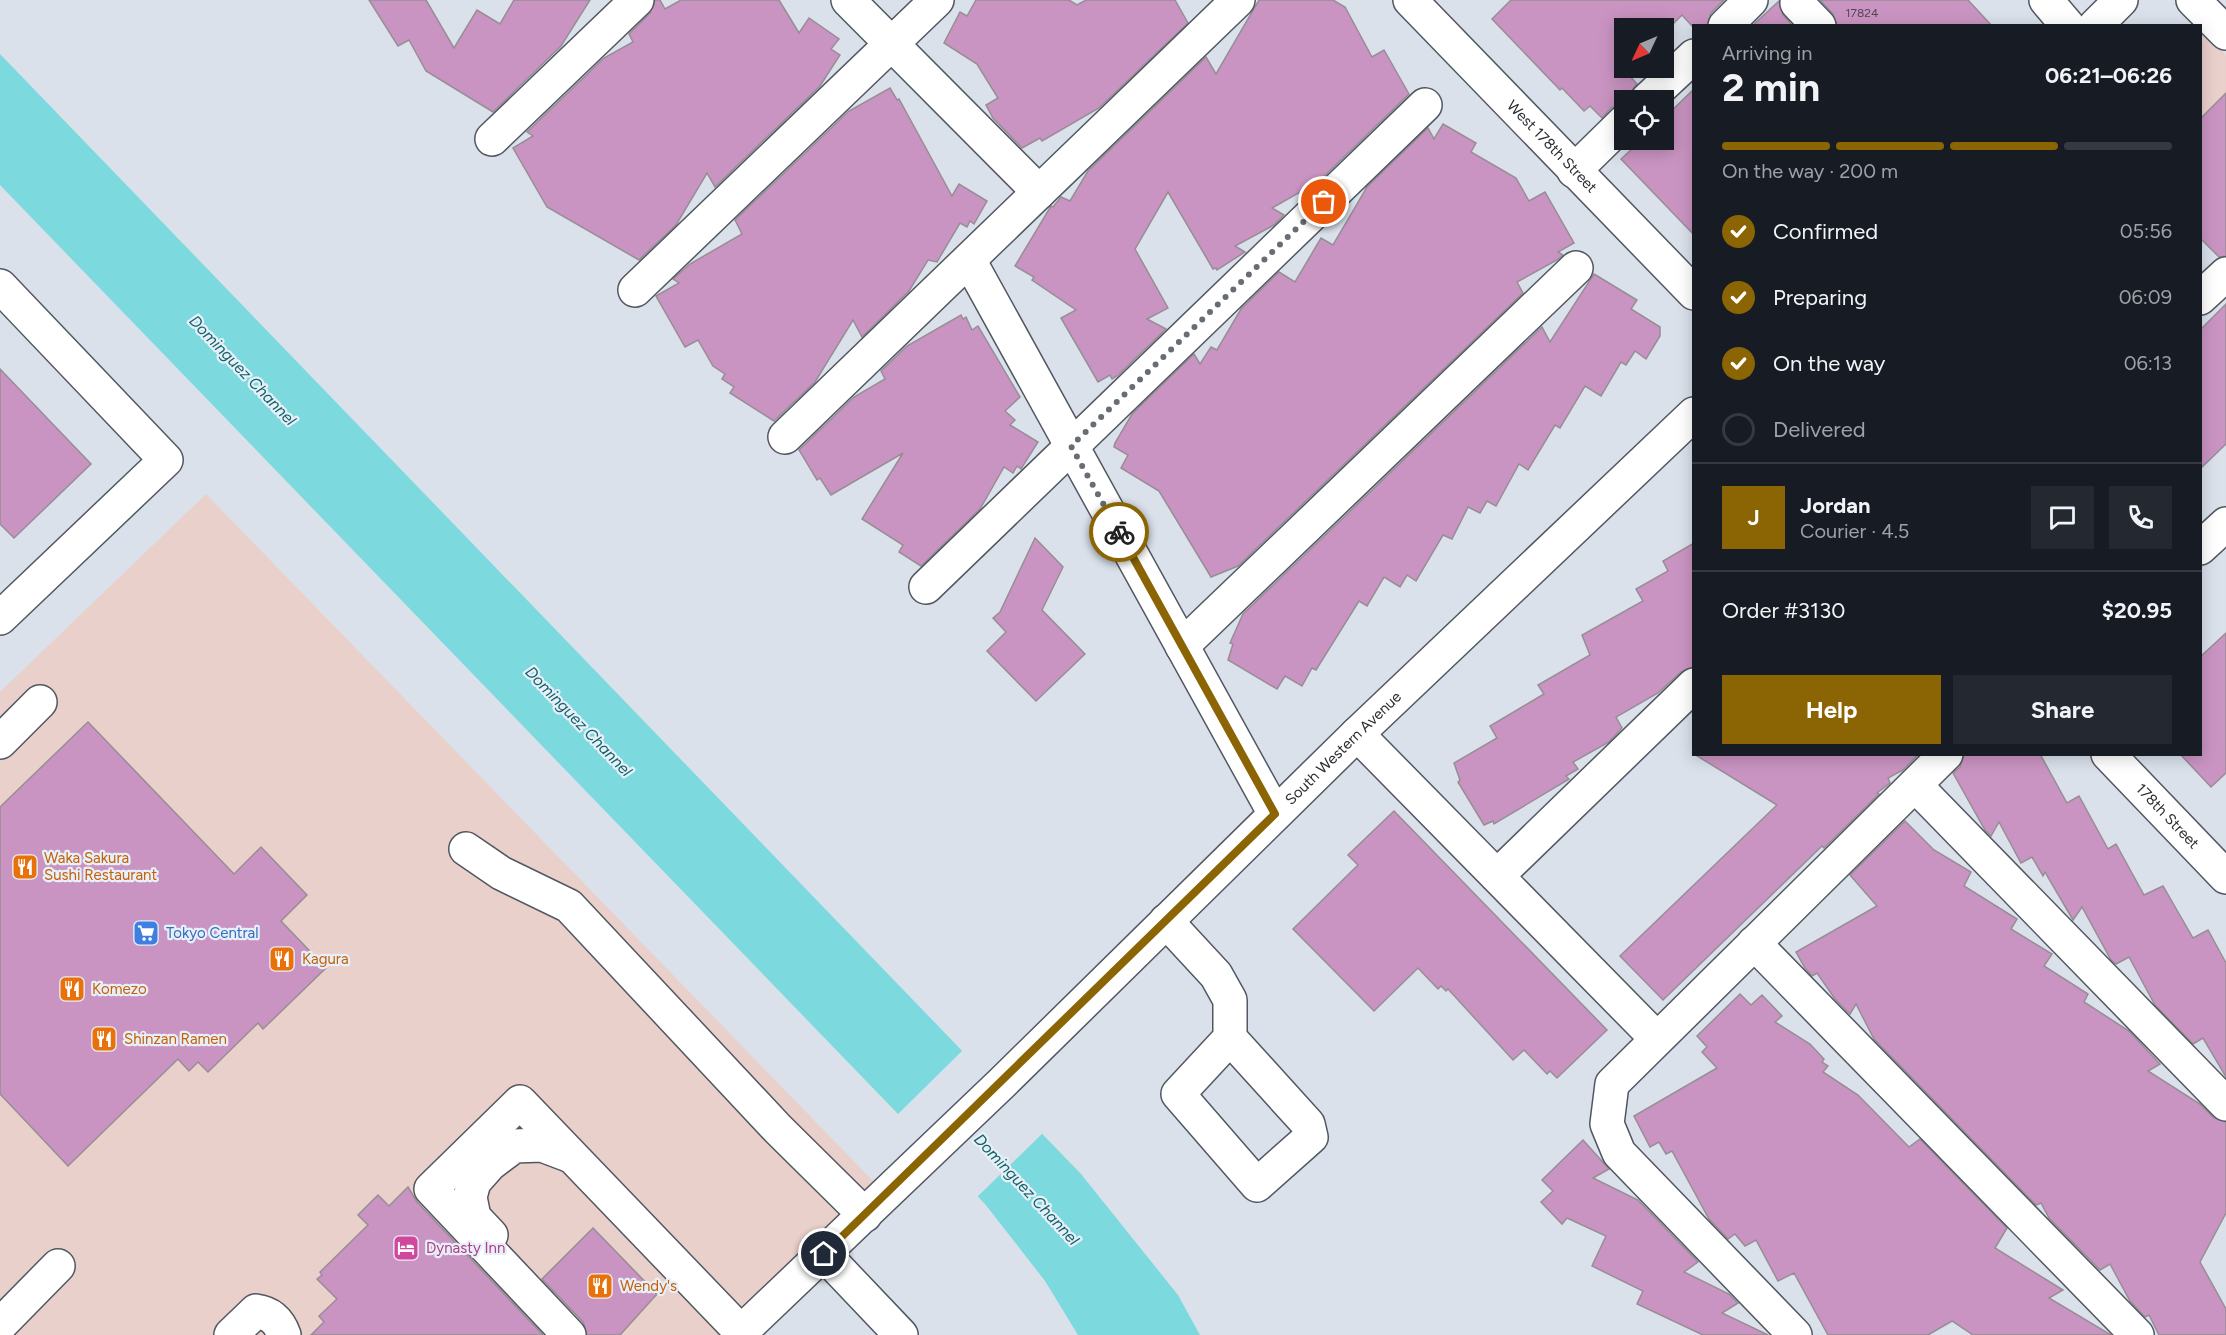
<!DOCTYPE html>
<html lang="en">
<head>
<meta charset="utf-8">
<style>
	body { margin:0; font-family:Figtree,sans-serif; background:#242831; color:#f1f3f6; height:100vh; display:flex; flex-direction:column; font-size:22px; white-space:nowrap }
	* { box-sizing:border-box; margin:0 }
	p { font-size:20px; color:#9ea1a6 }
	.icon { flex:none; width:33px; height:33px; fill:none; stroke:currentColor; stroke-width:2; stroke-linecap:round; stroke-linejoin:round }
	.map { position:relative; flex:1; overflow:hidden }
	.drawer { position:absolute; left:1692px; top:24px; width:510px; height:732px; display:flex; flex-direction:column; background:#171b24; border-radius:0px; box-shadow:0 3px 15px #0003 }
	.drawer>* { flex:none }
	.needle { width:39px; rotate:226deg }
	.tools { position:absolute; left:1614px; top:18px; display:grid; gap:12px }
	.tools a { display:grid; place-items:center; width:60px; height:60px; border-radius:0px; background:#171b24; box-shadow:0 3px 15px #0003; font-size:30px }
	.pin { position:absolute; display:grid; place-items:center; width:51px; height:51px; color:#fff; margin:-26px; border:3px solid #fff; border-radius:50%; box-shadow:0 2px 6px #0007 }
	.courier { position:absolute; display:grid; place-items:center; width:60px; height:60px; margin:-30px; border:4px solid #8b6404; border-radius:50%; background:#fff; color:#222; box-shadow:0 2px 8px #0007 }
	.summary em { font-style:normal; font-weight:700 }
	.summary div { display:flex; flex-direction:column-reverse }
	.summary { display:flex; align-items:center; justify-content:space-between; height:102px; padding:0 30px }
	h1 { font-size:39px; font-weight:700; line-height:45px }
	.bar { display:grid; grid-template-columns:repeat(4,1fr); gap:9px 6px; align-content:center; height:72px; padding:0 30px }
	.bar i { height:8px; border-radius:4px; background:#363941 }
	.bar .on { background:#8b6404 }
	.bar p { grid-column:span 4 }
	.line { display:flex; align-items:center; gap:15px; padding:0 30px; border-top:2px solid #363941 }
	.line div { flex:1 }
	.round { display:grid; place-items:center; flex:none; width:63px; height:63px; border-radius:0px; background:#242831 }
	ol { padding:0 30px; list-style:none }
	li { display:flex; align-items:center; gap:18px; height:66px }
	li p { margin-inline-start:auto }
	li .icon { padding:6px; border-radius:50%; background:#8b6404; color:#fff; stroke-width:4 }
	li:last-child { color:#9ea1a6 }
	li i { width:33px; height:33px; border:3px solid #363941; border-radius:50% }
	.action { display:flex; gap:12px; margin-top:auto; padding:12px 30px }
	.action a { flex:1; height:69px; border-radius:0px; background:#8b6404; color:#fff; font-size:24px; font-weight:700; line-height:69px; text-align:center }
	.action a+a { background:#242831; color:#f1f3f6 }
	.map>svg:first-child { display:block }
</style>
</head>
<body>
<div class="map">
<svg width="2226" height="1335" viewBox="0 0 2226 1335">
	<rect width="100%" height="100%" fill="#dae1eb"/>
	<!-- commercial -->
	<g fill="#ead0cb">
		<polygon points="2200,28 2226,55 2226,176 2201,150"/>
		<polygon points="206,494 876,1184 719,1335 0,1335 0,692"/>
	</g>
	<!-- water -->
	<polygon fill="#7cdade" points="0,54 1081,1174 1178,1295 1200,1335 1078,1335 1045,1281 985,1204 0,185"/>
	<!-- pier -->
	<polygon fill="#dae1eb" points="964,1049 1044,1132 975,1199 895,1117"/>
	<!-- building -->
	<g fill="#ca94c2" stroke="#978d95" stroke-width="1.5">
		<polygon points="369,0 426,0 454,48 477,10 500,24 514,0 590,0 561,46 493,112 426,71 409,40 398,46"/>
		<polygon points="655,0 660,0 665,9 681,0 779,0 799,33 809,18 839,39 831,49 840,55 820,86 715,187 707,173 676,225 639,260 547,207 513,148 533,136 527,132 604,58 633,42 629,34 650,13"/>
		<polygon points="976,0 1069,0 1077,5 1086,0 1175,0 1188,23 1099,108 1042,141 1040,138 1022,148 993,118 986,105 998,98 977,64 944,43 960,12 967,16"/>
		<polygon points="1259,0 1333,0 1345,7 1372,57 1384,50 1409,94 1318,182 1272,208 1284,215 1274,225 1235,246 1245,252 1217,270 1216,268 1213,269 1168,192 1135,249 1168,308 1147,319 1166,329 1117,376 1112,379 1110,375 1098,382 1061,318 1076,310 1032,280 1034,277 1015,266 1051,206 1053,207 1061,197 1070,201 1088,171 1206,57 1216,74"/>
		<polygon points="1511,0 1724,0 1711,13 1707,26 1692,26 1682,15 1664,33 1664,28 1624,28 1624,68 1633,72 1629,75 1637,84 1629,94 1629,100 1611,108 1602,118 1590,106 1584,111 1562,88 1560,90 1492,19"/>
		<polygon points="1820,0 1968,0 1992,26 1837,26 1833,14"/>
		<polygon points="1779,1 1783,15 1793,26 1752,26"/>
		<polygon points="890,88 897,100 899,99 952,196 959,184 987,201 974,224 970,221 967,227 960,223 937,262 928,260 909,291 862,337 853,320 815,382 774,421 730,393 734,387 722,379 725,374 713,366 698,340 685,347 656,296 679,283 673,279 690,264 742,234 735,220 849,111"/>
		<polygon points="1694,89 1694,235 1621,159 1632,149 1628,145 1633,140 1664,140 1664,111 1667,115"/>
		<polygon points="2226,93 2226,256 2219,257 2200,238 2200,119"/>
		<polygon points="1443,124 1476,143 1471,152 1516,178 1529,201 1545,192 1574,243 1558,252 1563,255 1557,260 1517,282 1523,293 1238,566 1211,577 1159,491 1121,468 1128,455 1114,447 1115,443 1132,414 1194,354 1200,364 1211,347 1217,350 1241,309 1279,272 1295,282 1321,238 1333,245 1367,187 1428,128 1434,139"/>
		<polygon points="1594,274 1637,300 1631,309 1660,327 1660,336 1646,359 1635,351 1626,365 1621,362 1601,396 1585,386 1560,428 1555,425 1528,470 1519,464 1496,506 1487,501 1480,513 1468,507 1452,539 1443,535 1416,581 1407,575 1400,587 1384,577 1367,606 1359,601 1316,670 1312,668 1302,686 1285,676 1277,689 1228,660 1233,644 1230,643 1243,614 1542,327 1550,342"/>
		<polygon points="2226,304 2226,444 2200,469 2200,330"/>
		<polygon points="961,315 963,319 966,317 972,330 978,326 1020,397 1005,411 1015,420 1010,425 1038,442 1021,469 1017,466 1013,473 1004,467 980,509 921,566 899,552 903,545 862,519 903,453 831,495 820,478 817,480 799,450 854,397 885,379 881,371 907,346"/>
		<polygon points="0,369 91,464 14,538 0,524"/>
		<polygon points="1035,538 1063,567 1042,610 1085,654 1036,701 987,651 1006,632 993,618 1000,612"/>
		<polygon points="1694,543 1694,667 1681,672 1658,693 1616,717 1622,728 1609,742 1573,762 1578,769 1566,776 1569,779 1494,824 1493,821 1484,825 1458,782 1460,780 1454,763 1497,738 1490,726 1544,694 1538,685 1590,655 1582,635 1643,601 1636,589 1668,571 1663,561"/>
		<polygon points="2226,633 2226,773 2211,787 2180,754 2200,754 2200,657"/>
		<polygon points="88,722 234,874 261,847 307,895 281,921 326,968 263,1029 258,1023 208,1072 198,1062 189,1071 178,1059 68,1166 0,1094 0,807"/>
		<polygon points="1694,754 1919,754 1903,770 1888,778 1890,783 1877,793 1879,794 1824,848 1822,846 1663,1000 1620,956 1777,805"/>
		<polygon points="1964,754 2040,754 2067,803 2079,796 2108,849 2116,844 2144,895 2163,886 2193,938 2208,930 2226,963 2226,1077 2203,1038 2193,1044 2155,1005 2129,957 2116,964 2111,960 2082,907 2073,920 2045,872 2043,876 2032,857 2021,863 1999,822 1991,836 1985,830 1953,773 1960,767"/>
		<polygon points="1394,811 1607,1030 1557,1078 1550,1071 1547,1074 1524,1050 1513,1060 1448,989 1446,991 1441,986 1438,989 1418,968 1374,1011 1293,929 1358,865 1348,855"/>
		<polygon points="1905,821 1934,850 1971,872 1964,886 2017,919 2011,929 2052,954 2044,966 2088,994 2084,1002 2129,1031 2160,1064 2148,1071 2200,1104 2213,1117 2226,1122 2226,1213 2200,1262 2226,1309 2226,1335 2159,1335 2149,1315 2145,1317 2130,1301 2110,1264 2100,1270 2049,1218 2041,1203 2036,1205 1874,1039 1856,1004 1850,1014 1835,999 1817,973 1812,976 1805,968 1796,952 1877,906 1850,875"/>
		<polygon points="1740,994 1751,1005 1762,995 1782,1016 1775,1022 1810,1044 1824,1059 1822,1062 1828,1066 1823,1072 1858,1095 1909,1147 1920,1139 2007,1228 1995,1248 2063,1290 2049,1298 2111,1335 1973,1335 1952,1321 1928,1335 1828,1335 1794,1273 1778,1281 1756,1240 1745,1246 1735,1234 1728,1239 1709,1219 1672,1151 1666,1154 1659,1142 1650,1147 1634,1116 1717,1068 1702,1052 1707,1047 1697,1036"/>
		<polygon points="1583,1140 1609,1169 1593,1178 1638,1200 1698,1262 1684,1272 1729,1294 1738,1303 1722,1313 1768,1335 1703,1335 1637,1304 1643,1291 1592,1266 1606,1236 1567,1218 1562,1224 1541,1202 1553,1191 1542,1180"/>
		<polygon points="408,1187 417,1202 543,1335 311,1335 324,1322 319,1316 337,1299 317,1279 322,1275 320,1272 368,1225 358,1215 378,1195 389,1206"/>
		<polygon points="593,1228 657,1294 620,1335 587,1335 583,1322 542,1279"/>
	</g>
	<g fill="none" stroke-linecap="round" stroke-linejoin="round">
		<!-- minor casing -->
		<g stroke="#525861" stroke-width="36">
			<g id="minor">
				<polyline points="848,0 1039,192"/>
				<path id="s1" d="M 1410,0 L 1694,293"/>
				<polyline points="2046,0 2068,26"/>
				<polyline points="2193,0 2226,33"/>
				<polyline points="1797,3 1819,26"/>
				<polyline points="1725,26 1751,0"/>
				<polyline points="1647,100 1694,56"/>
				<polyline points="492,139 637,0"/>
				<polyline points="1574,171 1624,122"/>
				<polyline points="969,260 1275,814"/>
				<polyline points="0,286 166,460 0,618"/>
				<polyline points="635,290 937,0"/>
				<polyline points="2200,298 2226,274"/>
				<polyline points="785,437 1238,0"/>
				<polyline points="2200,548 2226,524"/>
				<polyline points="926,587 1425,105"/>
				<polyline points="1182,646 1576,268"/>
				<polyline points="1357,734 1657,1039"/>
				<polyline points="0,742 40,702"/>
				<path id="s2" d="M 2108,754 L 2226,877"/>
				<polyline points="1915,785 2226,1104"/>
				<polyline points="466,849 501,873 569,906 778,1129 865,1215"/>
				<polyline points="1497,876 1694,685"/>
				<polyline points="1166,921 1216,975 1230,1000 1230,1038 1178,1094 1257,1185 1311,1137 1308,1124 1230,1038"/>
				<polyline points="1754,943 2137,1335"/>
				<polyline points="491,1235 474,1217 470,1197 474,1182 490,1164 514,1146 542,1145 571,1156"/>
				<polyline points="824,1254 901,1335"/>
				<polyline points="0,1325 58,1266"/>
				<path d="M 231,1335 L 256,1311 C 271,1313 279,1321 284,1335"/>
				<polyline points="569,1335 431,1189 520,1102 741,1332"/>
				<polyline points="1795,1335 1619,1153 1607,1124 1612,1084 1946,754"/>
			</g>
		</g>
		<!-- major casing -->
		<g stroke="#525861" stroke-width="36">
			<g id="major">
				<polyline points="2095,26 2121,0"/>
				<path id="s3" d="M 738,1335 L 1003,1082 L 1357,734 L 1694,414"/>
			</g>
		</g>
		<!-- minor -->
		<use href="#minor" stroke="#fff" stroke-width="33"/>
		<!-- major -->
		<use href="#major" stroke="#fff" stroke-width="33"/>
	</g>
	<g fill="none" stroke-linecap="round" stroke-linejoin="round">
		<!-- done -->
		<polyline stroke="#686d73" stroke-width="6" stroke-dasharray="0 10.8" points="1119,532 1071,446 1324,202"/>
		<!-- route -->
		<polyline stroke="#8b6404" stroke-width="8" points="824,1254 1275,814 1119,532"/>
	</g>
	<!-- icons -->
	<defs>
		<g id="restaurant-square" transform="scale(1.35)"><rect x="-9" y="-9" width="18" height="18" rx="4" fill="#e8710a" stroke="#e7eff9"/><path d="M-5-6h1v4h1v-4h1v4h1v-4h1v5L-1.5 .5V6h-2V.5L-5-1ZM5-6V6H3V1.5H1.5Q1.5-4 5-6Z" fill="#fff"/></g>
		<g id="supermarket-square" transform="scale(1.35)"><rect x="-9" y="-9" width="18" height="18" rx="4" fill="#3f7fe0" stroke="#e7eff9"/><path d="M-6-5.5h2.5l.6 2H6L4.5 2H-2.5L-4.4-4H-6ZM-1.5 3.2a1.3 1.3 0 1 0 .1 0ZM3 3.2a1.3 1.3 0 1 0 .1 0Z" fill="#fff"/></g>
		<g id="hotel-square" transform="scale(1.35)"><rect x="-9" y="-9" width="18" height="18" rx="4" fill="#d1479c" stroke="#e7eff9"/><path d="M-6-4.5h1.5V1H6V5H4.5V3h-9V5H-6ZM-4 0a1.8 1.8 0 1 1 3.6 0ZM.5 0V-2.5h3Q6-2.5 6 0Z" fill="#fff"/></g>
	</defs>
	<g fill-rule="evenodd">
		<use href="#restaurant-square" x="25" y="867"/>
		<use href="#supermarket-square" x="146" y="933"/>
		<use href="#restaurant-square" x="282" y="959"/>
		<use href="#restaurant-square" x="72" y="989"/>
		<use href="#restaurant-square" x="104" y="1039"/>
		<use href="#hotel-square" x="406" y="1248"/>
		<use href="#restaurant-square" x="600" y="1286"/>
	</g>
	<g text-anchor="middle" stroke-width="4.5" stroke-linejoin="round" paint-order="stroke">
		<!-- number labels -->
		<g font-size="12" fill="#534856">
			<text x="1862" y="17">17824</text>
		</g>
		<!-- street labels -->
		<g font-size="15" fill="#2b2e32" stroke="#e7eff9">
			<text dy="5" stroke="none"><textPath href="#s1" startOffset="204">West 178th Street</textPath></text>
			<text dy="5" stroke="none"><textPath href="#s3" startOffset="843">South Western Avenue</textPath></text>
			<text dy="5" stroke="none"><textPath href="#s2" startOffset="86">178th Street</textPath></text>
		</g>
		<!-- food labels -->
		<g font-size="15" fill="#c56008" stroke="#e7eff9" text-anchor="start">
			<text x="44" y="863">Waka Sakura<tspan x="44" dy="17">Sushi Restaurant</tspan></text>
			<text x="302" y="964">Kagura</text>
			<text x="92" y="994">Komezo</text>
			<text x="124" y="1044">Shinzan Ramen</text>
			<text x="620" y="1291">Wendy's</text>
		</g>
		<!-- shop labels -->
		<g font-size="15" fill="#366cbe" stroke="#e7eff9" text-anchor="start">
			<text x="166" y="938">Tokyo Central</text>
		</g>
		<!-- hotel labels -->
		<g font-size="15" fill="#b23c85" stroke="#e7eff9" text-anchor="start">
			<text x="426" y="1253">Dynasty Inn</text>
		</g>
		<!-- water labels -->
		<g font-size="16" font-style="italic" fill="#126366" stroke="#e7eff9">
			<text transform="translate(243 370) rotate(46)" y="6">Dominguez Channel</text>
			<text transform="translate(579 721) rotate(46)" y="6">Dominguez Channel</text>
			<text transform="translate(1027 1189) rotate(47)" y="6">Dominguez Channel</text>
		</g>
	</g>
</svg>
<div class="tools">
<a><svg class="needle" viewBox="-14 -14 28 28"><path d="M0-13l5 13h-10z" fill="#e53935"/><path d="M0 13l5-13h-10z" fill="#9ea1a6"/></svg></a>
<a><svg class="icon" aria-label="locate" viewBox="0 0 24 24"><circle cx="12" cy="12" r="6"/><path d="M12 2v4M12 18v4M2 12h4M18 12h4"/></svg></a>
</div>
<div class="pin" style="left:1324px;top:202px;background:#ea580c"><svg class="icon" aria-label="bag" viewBox="0 0 24 24"><path d="M5 8h14l-1 12H6zM9 8a3 3 0 0 1 6 0"/></svg></div>
<div class="pin" style="left:824px;top:1254px;background:#1f2937"><svg class="icon" aria-label="home" viewBox="0 0 24 24"><path d="M3 11l9-7 9 7M6 9v11h12V9"/></svg></div>
<div class="courier" style="left:1119px;top:532px"><svg class="icon" aria-label="bike" viewBox="0 0 24 24"><circle cx="6" cy="16" r="4"/><circle cx="18" cy="16" r="4"/><path d="M6 16l4-8h5l3 8M10 8l3 8H6M13 5h3"/></svg></div>
<section class="drawer">
<div class="summary"><div><h1>2 min</h1><p>Arriving in</p></div><em>06:21–06:26</em></div>
<div class="bar"><i class="on"></i><i class="on"></i><i class="on"></i><i></i><p>On the way · 200 m</p></div>
<ol>
<li><svg class="icon" aria-label="check" viewBox="0 0 24 24"><path d="M5 12l5 5 9-10"/></svg>Confirmed<p>05:56</p></li>
<li><svg class="icon" aria-label="check" viewBox="0 0 24 24"><path d="M5 12l5 5 9-10"/></svg>Preparing<p>06:09</p></li>
<li><svg class="icon" aria-label="check" viewBox="0 0 24 24"><path d="M5 12l5 5 9-10"/></svg>On the way<p>06:13</p></li>
<li><i></i>Delivered</li>
</ol>
<div class="line" style="height:108px"><b class="round" style="background:#8b6404;color:#fff">J</b><div><b>Jordan</b><p>Courier · 4.5</p></div><a class="round"><svg class="icon" aria-label="chat" viewBox="0 0 24 24"><path d="M4 5h16v11H9l-5 4z"/></svg></a><a class="round"><svg class="icon" aria-label="phone" viewBox="0 0 24 24"><path d="M5 4h4l2 5-3 2q2 4 5 5l2-3 5 2v4C11 20 4 13 5 4z"/></svg></a></div>
<div class="line" style="height:78px"><div>Order #3130</div><b>$20.95</b></div>
<div class="action"><a>Help</a><a>Share</a></div>
</section>
</div>
</body>
</html>
